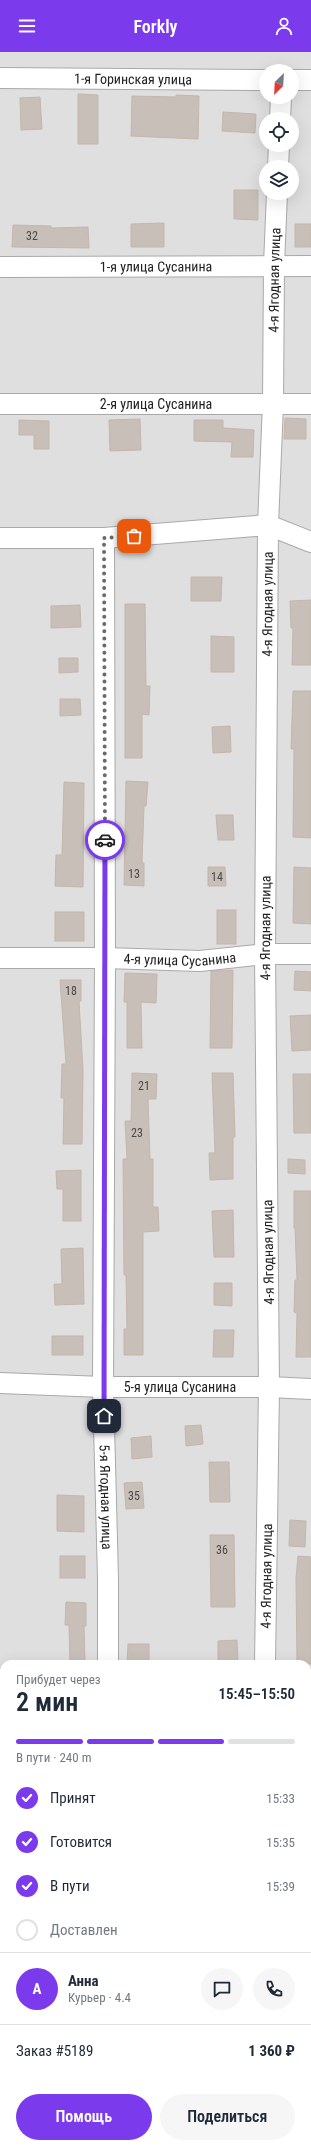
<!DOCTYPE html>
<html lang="ru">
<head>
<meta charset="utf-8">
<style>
	body { margin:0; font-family:"Roboto Condensed",sans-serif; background:#f6f6f7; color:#1f2937; height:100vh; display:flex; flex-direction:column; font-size:15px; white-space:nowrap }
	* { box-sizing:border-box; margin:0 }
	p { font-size:13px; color:#747a83 }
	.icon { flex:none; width:22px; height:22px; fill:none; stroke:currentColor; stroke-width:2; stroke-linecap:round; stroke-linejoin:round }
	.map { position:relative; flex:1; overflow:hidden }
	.details { position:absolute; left:0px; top:1608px; width:311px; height:488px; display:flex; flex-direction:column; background:#fff; border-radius:12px 12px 0 0; box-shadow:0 4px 16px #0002 }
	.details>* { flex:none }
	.needle { width:26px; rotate:204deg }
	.controls { position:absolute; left:259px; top:12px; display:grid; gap:8px }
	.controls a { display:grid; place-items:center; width:40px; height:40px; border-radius:50%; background:#fff; box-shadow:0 4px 16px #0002; font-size:20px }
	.pin { position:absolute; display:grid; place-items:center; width:34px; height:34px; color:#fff; margin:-17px; border-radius:8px; box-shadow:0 2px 6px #0006 }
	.courier { position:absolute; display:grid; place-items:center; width:40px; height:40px; margin:-20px; border:3px solid #7c3aed; border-radius:50%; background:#fff; color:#222; box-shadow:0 1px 5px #0007 }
	.summary em { font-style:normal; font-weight:600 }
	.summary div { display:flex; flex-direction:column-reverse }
	.summary { display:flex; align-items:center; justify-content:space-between; height:68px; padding:0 16px }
	h1 { font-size:26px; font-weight:600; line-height:30px }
	.bar { display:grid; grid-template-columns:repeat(4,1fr); gap:6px 4px; align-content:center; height:48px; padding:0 16px }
	.bar i { height:5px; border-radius:3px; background:#e0e1e3 }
	.bar .active { background:#7c3aed }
	.bar p { grid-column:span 4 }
	.line { display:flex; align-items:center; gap:10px; padding:0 16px; border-top:1px solid #e0e1e3 }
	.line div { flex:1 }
	.round { display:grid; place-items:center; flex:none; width:42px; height:42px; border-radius:21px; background:#f6f6f7 }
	ol { padding:0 16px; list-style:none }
	li { display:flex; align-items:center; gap:12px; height:44px }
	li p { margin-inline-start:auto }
	li .icon { padding:4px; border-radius:50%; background:#7c3aed; color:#fff; stroke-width:4 }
	li:last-child { color:#747a83 }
	li i { width:22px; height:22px; border:2px solid #e0e1e3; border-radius:50% }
	.primary-button { display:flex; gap:8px; margin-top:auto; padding:8px 16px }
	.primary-button a { flex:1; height:46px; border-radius:24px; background:#7c3aed; color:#fff; font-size:16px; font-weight:600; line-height:46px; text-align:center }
	.primary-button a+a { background:#f6f6f7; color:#1f2937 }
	header { display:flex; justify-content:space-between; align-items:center; height:52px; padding:0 16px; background:#7c3aed; color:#fff; font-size:18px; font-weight:600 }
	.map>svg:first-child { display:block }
</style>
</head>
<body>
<header><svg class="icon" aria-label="menu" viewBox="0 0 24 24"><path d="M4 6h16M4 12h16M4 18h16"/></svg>Forkly<svg class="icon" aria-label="person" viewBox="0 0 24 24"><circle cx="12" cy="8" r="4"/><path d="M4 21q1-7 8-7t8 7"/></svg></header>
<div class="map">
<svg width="311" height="2096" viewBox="0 0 311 2096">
	<rect width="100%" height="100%" fill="#f2efe9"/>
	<!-- residential -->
	<path fill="#e0dfdf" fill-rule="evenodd" d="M 0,0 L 311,0 L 311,1939 L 307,1936 L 307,1612 L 4,1612 L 4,1689 L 0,1687 ZM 266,19 L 292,19 L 292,45 L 266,45 ZM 266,67 L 292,67 L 292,93 L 266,93 ZM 266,115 L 292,115 L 292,141 L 266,141 Z"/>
	<!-- forest -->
	<polygon fill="#add19e" points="0,1836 4,1838 4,2092 307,2092 307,2034 311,2037 311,2096 0,2096"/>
	<!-- building -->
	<g fill="#c7bfb8" stroke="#c4b6ab">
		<polygon points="78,42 98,43 98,92 78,92"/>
		<polygon points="176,43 199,44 198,87 131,84 132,44 176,45"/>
		<polygon points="40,45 42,77 21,78 20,46"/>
		<polygon points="223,60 256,62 255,81 222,79"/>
		<polygon points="234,138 258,138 258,168 234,167"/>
		<polygon points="164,171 164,195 131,195 131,172"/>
		<rect x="295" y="172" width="16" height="23"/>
		<polygon points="13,173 51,174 51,176 88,175 89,196 12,195"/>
		<polygon points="285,366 306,367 306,387 284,387"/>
		<polygon points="140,367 141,398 110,399 109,368"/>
		<polygon points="19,368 49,369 49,397 34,397 34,383 19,383"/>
		<polygon points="194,368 223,368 223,376 254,378 253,405 231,405 232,390 194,389"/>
		<polygon points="191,525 222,525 221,549 191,549"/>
		<polygon points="311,548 311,613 292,613 293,576 291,576 290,549"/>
		<polygon points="125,552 145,552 146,634 150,634 149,663 142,662 142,706 125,706"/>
		<polygon points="80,553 81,575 51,576 51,554"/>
		<polygon points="211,584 234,585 234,620 211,620"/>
		<polygon points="59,606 78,606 78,620 59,621"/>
		<polygon points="293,639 311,639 311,786 293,785 294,697 291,697"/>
		<polygon points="60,647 80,647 81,663 60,664"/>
		<polygon points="230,674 231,700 213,701 212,675"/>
		<polygon points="126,729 148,730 146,754 144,754 142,811 144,811 144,834 124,833"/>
		<polygon points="64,730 84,731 83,835 55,834 56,803 62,803"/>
		<polygon points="216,763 233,763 234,788 218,788"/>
		<polygon points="208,815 225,815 226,834 208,834"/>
		<polygon points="294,815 311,816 311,872 293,871"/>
		<rect x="217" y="858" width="19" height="34"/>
		<rect x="55" y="860" width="29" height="29"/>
		<polygon points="233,918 232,996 210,996 211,919"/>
		<polygon points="295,919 311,920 311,939 294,938"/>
		<polygon points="125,921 157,922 156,951 141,950 142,996 127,996 127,950 124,950"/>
		<polygon points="60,928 81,928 81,949 79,949 83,1018 82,1092 63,1092 64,1046 61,1046 62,1012 66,1012"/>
		<polygon points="311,963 311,998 292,999 290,964"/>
		<polygon points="132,1021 157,1022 156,1047 148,1047 150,1107 153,1107 153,1155 158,1155 159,1179 143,1180 143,1303 124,1303 124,1277 127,1277 126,1223 124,1223 123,1107 127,1107 125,1069 131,1069"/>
		<polygon points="212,1021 233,1021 235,1085 233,1085 233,1127 210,1128 209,1101 215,1101"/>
		<polygon points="293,1022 311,1022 311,1081 294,1081"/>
		<polygon points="288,1107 305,1108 305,1122 288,1121"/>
		<polygon points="81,1118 81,1169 63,1169 63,1137 57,1137 56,1119"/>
		<polygon points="294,1139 311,1139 311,1305 296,1305 297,1261 294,1260 295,1228 297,1228 295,1176 294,1176"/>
		<polygon points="233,1158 234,1205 214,1205 212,1159"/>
		<polygon points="83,1196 84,1252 55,1253 54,1232 62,1232 61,1197"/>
		<polygon points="214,1231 232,1231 232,1254 214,1253"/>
		<polygon points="214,1278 234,1278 233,1305 213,1305"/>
		<rect x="52" y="1284" width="31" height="19"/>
		<polygon points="201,1373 203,1392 186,1394 185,1374"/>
		<polygon points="151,1384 152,1405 132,1407 131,1386"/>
		<polygon points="209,1410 229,1410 230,1450 210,1450"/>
		<polygon points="142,1430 144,1456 126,1457 124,1431"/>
		<polygon points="57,1443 84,1444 84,1480 57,1479"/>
		<polygon points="290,1468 306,1469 305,1495 289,1494"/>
		<polygon points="210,1483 234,1483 235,1555 211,1555"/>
		<rect x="60" y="1504" width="25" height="22"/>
		<polygon points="298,1504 311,1505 311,1612 297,1612 296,1526"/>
		<polygon points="66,1550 86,1551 86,1574 84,1574 85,1611 70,1611 69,1573 65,1573"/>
		<polygon points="237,1588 238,1612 218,1612 218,1589"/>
		<polygon points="128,1592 149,1592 149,1612 127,1612"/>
	</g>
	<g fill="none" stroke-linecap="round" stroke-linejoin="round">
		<!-- minor casing -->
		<g stroke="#a9a9a9" stroke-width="22">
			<g id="minor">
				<path id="s1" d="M 0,26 L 266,28"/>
				<polyline points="292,28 311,28"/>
				<polyline points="280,67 281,45"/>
				<polyline points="278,115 279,93"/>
				<path id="s2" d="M 0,215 L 311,214"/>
				<path id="s3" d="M 0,352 L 311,352"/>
				<polyline points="0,486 104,486 268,473 311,490"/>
				<path id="s4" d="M 104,486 L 105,906 L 103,1335 L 108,1527 L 108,1612"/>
				<path id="s5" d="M 0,906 L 105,906 L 200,909 L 265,902 L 311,902"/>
				<path id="s6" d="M 0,1331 L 103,1335 L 269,1335 L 311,1337"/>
				<path id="s7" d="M 265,1612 L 269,1335 L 265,902 L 268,473 L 273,352 L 274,213 L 277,141"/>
				<polyline points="0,1681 4,1683"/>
				<polyline points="307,1928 311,1931"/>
			</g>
		</g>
		<!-- minor -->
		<use href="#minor" stroke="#fff" stroke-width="20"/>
	</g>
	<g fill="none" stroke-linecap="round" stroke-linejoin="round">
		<!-- done -->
		<polyline stroke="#6b6a68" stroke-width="4" stroke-dasharray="0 7.2" points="105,788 104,486 134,484"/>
		<!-- route -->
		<polyline stroke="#7c3aed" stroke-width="5" points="104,1364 105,788"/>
	</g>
	<g text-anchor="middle" stroke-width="3" stroke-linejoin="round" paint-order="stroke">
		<!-- number labels -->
		<g font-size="12" fill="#4b4948">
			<text x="32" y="188">32</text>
			<text x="134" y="826">13</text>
			<text x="217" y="829">14</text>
			<text x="71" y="943">18</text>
			<text x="144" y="1038">21</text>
			<text x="137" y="1085">23</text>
			<text x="134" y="1448">35</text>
			<text x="222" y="1502">36</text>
		</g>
		<!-- street labels -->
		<g font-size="14" fill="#222" stroke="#fff">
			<text dy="5" stroke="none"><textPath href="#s1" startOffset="133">1-я Горинская улица</textPath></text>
			<text dy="5" stroke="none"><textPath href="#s2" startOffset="156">1-я улица Сусанина</textPath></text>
			<text dy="5" stroke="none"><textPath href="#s7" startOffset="1384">4-я Ягодная улица</textPath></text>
			<text dy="5" stroke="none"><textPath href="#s3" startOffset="156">2-я улица Сусанина</textPath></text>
			<text dy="5" stroke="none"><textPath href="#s7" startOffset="1060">4-я Ягодная улица</textPath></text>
			<text dy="5" stroke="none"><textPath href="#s7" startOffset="736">4-я Ягодная улица</textPath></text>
			<text dy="5" stroke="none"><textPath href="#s5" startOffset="180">4-я улица Сусанина</textPath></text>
			<text transform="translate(268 1200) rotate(-91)" y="5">4-я Ягодная улица</text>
			<text dy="5" stroke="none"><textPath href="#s6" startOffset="180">5-я улица Сусанина</textPath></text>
			<text dy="5" stroke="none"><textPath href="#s4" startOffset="959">5-я Ягодная улица</textPath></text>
			<text dy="5" stroke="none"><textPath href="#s7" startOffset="88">4-я Ягодная улица</textPath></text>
		</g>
	</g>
</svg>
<div class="controls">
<a><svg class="needle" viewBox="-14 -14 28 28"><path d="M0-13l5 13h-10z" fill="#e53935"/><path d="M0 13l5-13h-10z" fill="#747a83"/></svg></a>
<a><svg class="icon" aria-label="locate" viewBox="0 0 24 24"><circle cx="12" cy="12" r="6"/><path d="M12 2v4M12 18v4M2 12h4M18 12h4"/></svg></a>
<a><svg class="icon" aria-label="layers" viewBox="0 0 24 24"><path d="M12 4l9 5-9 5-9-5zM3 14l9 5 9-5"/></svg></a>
</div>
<div class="pin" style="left:134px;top:484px;background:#ea580c"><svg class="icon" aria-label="bag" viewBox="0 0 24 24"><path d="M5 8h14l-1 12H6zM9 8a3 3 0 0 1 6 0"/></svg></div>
<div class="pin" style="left:104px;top:1364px;background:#1f2937"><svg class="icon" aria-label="home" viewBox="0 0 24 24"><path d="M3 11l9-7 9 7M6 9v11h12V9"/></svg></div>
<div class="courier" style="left:105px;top:788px"><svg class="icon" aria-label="car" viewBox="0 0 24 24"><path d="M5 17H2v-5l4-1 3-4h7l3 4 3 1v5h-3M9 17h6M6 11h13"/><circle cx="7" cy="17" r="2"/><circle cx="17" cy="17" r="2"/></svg></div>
<section class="details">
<div class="summary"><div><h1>2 мин</h1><p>Прибудет через</p></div><em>15:45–15:50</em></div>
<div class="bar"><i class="active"></i><i class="active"></i><i class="active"></i><i></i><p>В пути · 240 m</p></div>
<ol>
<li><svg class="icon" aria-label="check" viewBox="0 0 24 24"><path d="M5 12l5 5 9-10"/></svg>Принят<p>15:33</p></li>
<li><svg class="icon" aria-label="check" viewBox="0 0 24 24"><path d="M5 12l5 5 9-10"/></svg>Готовится<p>15:35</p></li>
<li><svg class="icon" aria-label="check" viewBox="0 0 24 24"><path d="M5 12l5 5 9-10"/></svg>В пути<p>15:39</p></li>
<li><i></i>Доставлен</li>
</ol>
<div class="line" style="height:72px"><b class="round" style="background:#7c3aed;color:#fff">А</b><div><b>Анна</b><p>Курьер · 4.4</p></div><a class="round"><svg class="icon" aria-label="chat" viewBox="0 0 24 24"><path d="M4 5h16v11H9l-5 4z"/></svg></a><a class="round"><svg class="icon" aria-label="phone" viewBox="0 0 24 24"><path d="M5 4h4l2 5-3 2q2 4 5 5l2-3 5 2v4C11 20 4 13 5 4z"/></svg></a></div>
<div class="line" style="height:52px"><div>Заказ #5189</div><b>1 360 ₽</b></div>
<div class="primary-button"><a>Помощь</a><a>Поделиться</a></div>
</section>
</div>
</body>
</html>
